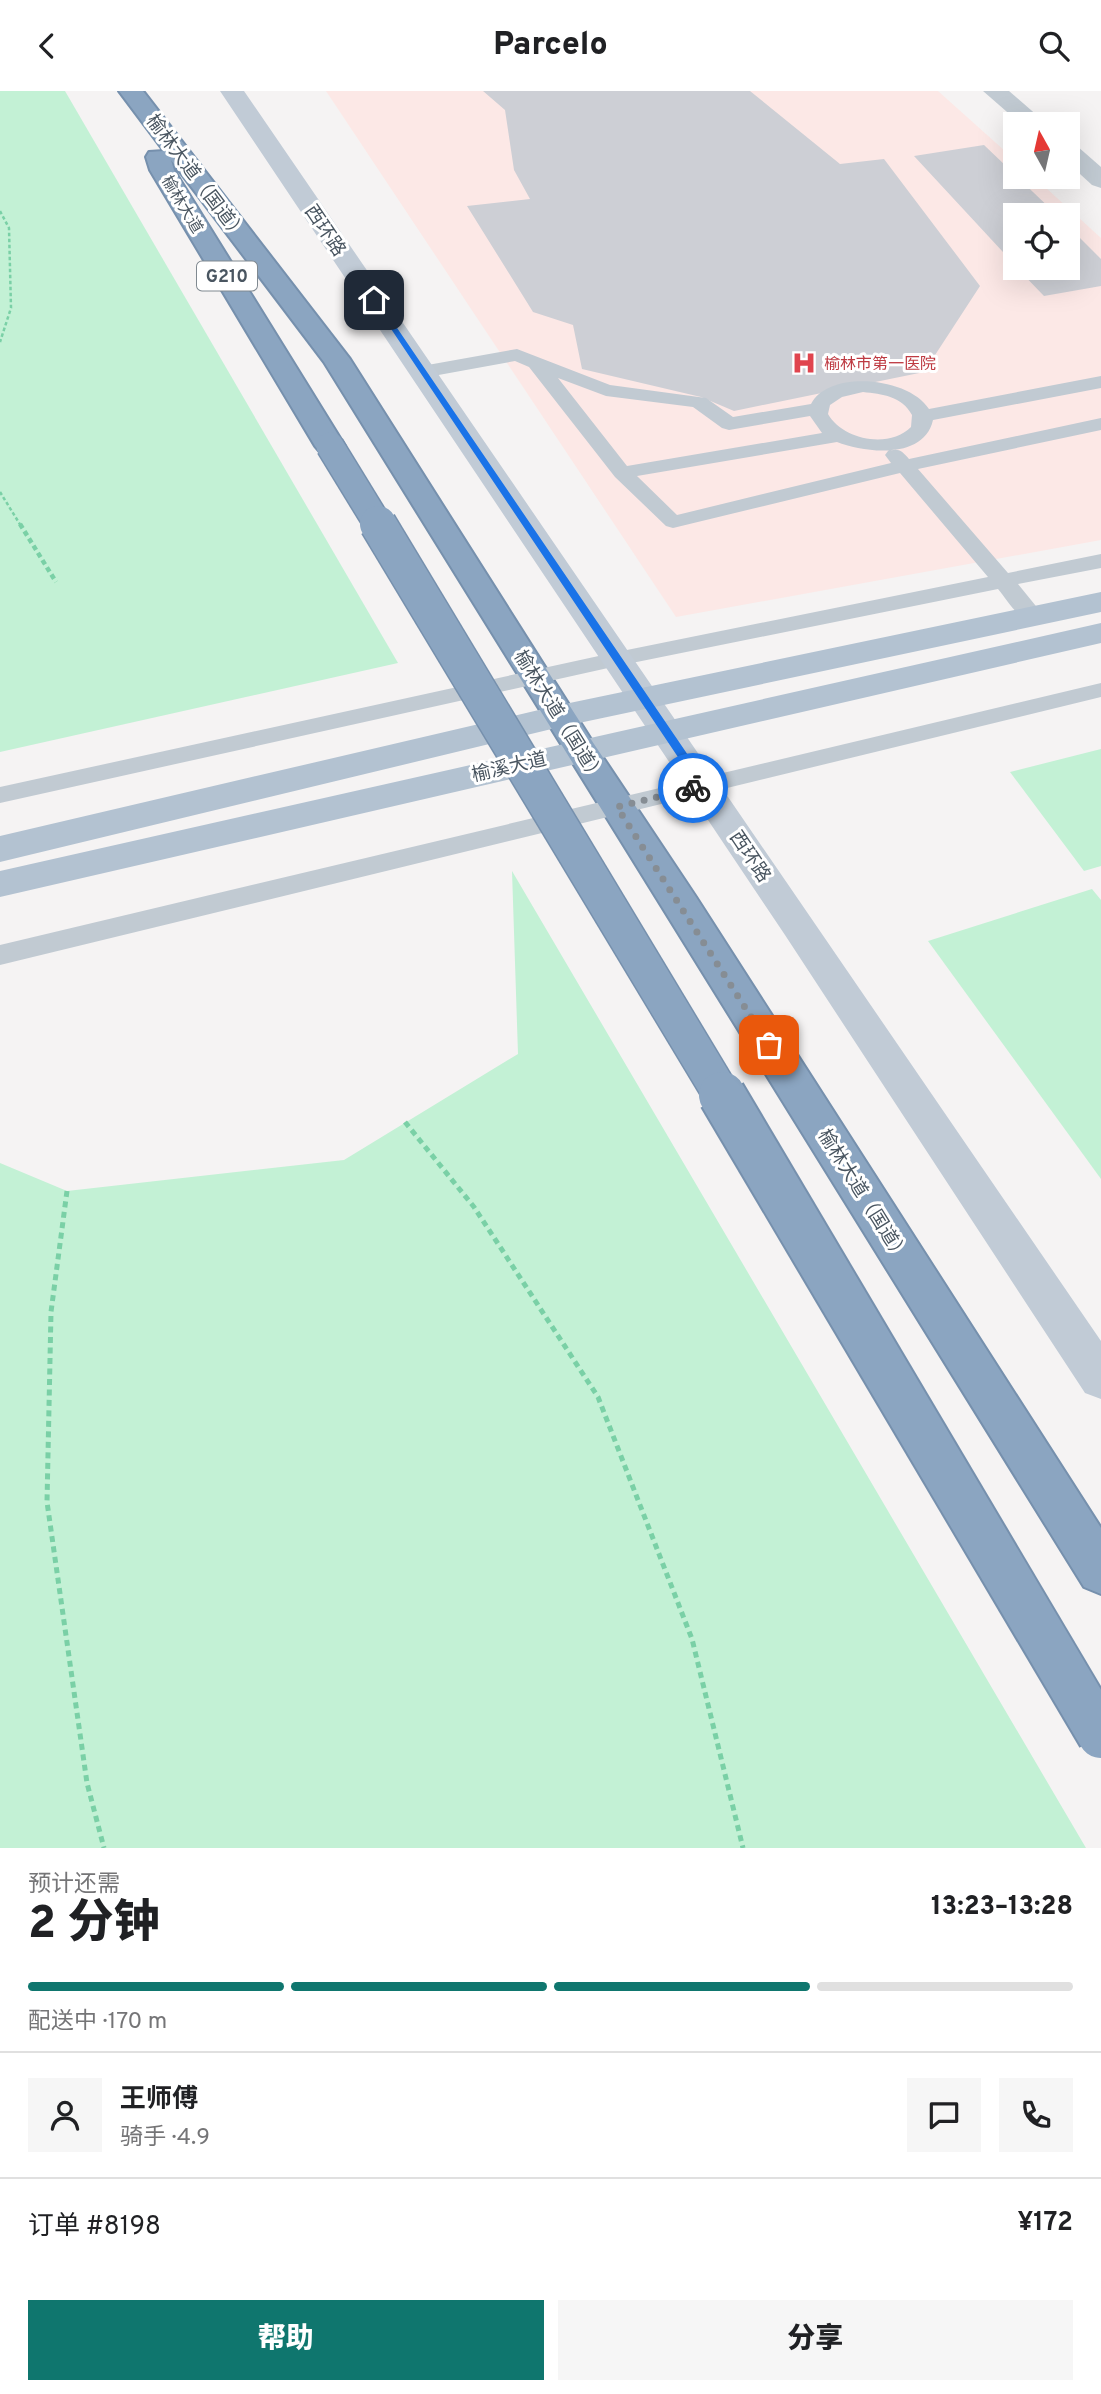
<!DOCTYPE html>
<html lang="zh">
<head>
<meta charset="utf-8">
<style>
	body { margin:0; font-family:Overpass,"Noto Sans SC",sans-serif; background:#f6f6f6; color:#202124; height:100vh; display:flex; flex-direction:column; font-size:26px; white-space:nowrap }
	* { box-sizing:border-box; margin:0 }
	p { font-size:23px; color:#757577 }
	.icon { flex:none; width:38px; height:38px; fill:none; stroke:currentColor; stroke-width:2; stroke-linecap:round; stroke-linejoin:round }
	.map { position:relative; height:1757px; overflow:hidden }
	.sheet { display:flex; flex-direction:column; background:#fff; flex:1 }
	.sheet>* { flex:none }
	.needle { width:46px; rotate:352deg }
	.fabs { position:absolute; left:1003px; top:21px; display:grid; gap:14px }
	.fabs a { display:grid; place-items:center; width:77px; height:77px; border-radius:0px; background:#fff; box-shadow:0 7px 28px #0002; font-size:35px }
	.pin { position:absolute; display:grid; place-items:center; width:60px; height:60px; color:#fff; margin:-30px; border-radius:14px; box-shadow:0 4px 10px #0006 }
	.courier { position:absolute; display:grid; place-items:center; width:70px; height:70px; margin:-35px; border:5px solid #1a73e8; border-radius:50%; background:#fff; color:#222; box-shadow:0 2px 9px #0007 }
	.headline em { font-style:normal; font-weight:800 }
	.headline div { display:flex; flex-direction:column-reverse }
	.headline { display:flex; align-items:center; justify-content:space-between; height:119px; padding:0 28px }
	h1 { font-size:46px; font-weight:800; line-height:52px }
	.bar { display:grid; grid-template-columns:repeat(4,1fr); gap:10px 7px; align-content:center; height:84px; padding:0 28px }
	.bar i { height:9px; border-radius:5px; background:#e0e0e0 }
	.bar .selected { background:#0f766e }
	.bar p { grid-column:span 4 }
	.line { display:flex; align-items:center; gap:18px; padding:0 28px; border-top:2px solid #e0e0e0 }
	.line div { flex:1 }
	.round { display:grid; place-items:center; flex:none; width:74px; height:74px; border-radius:0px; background:#f6f6f6 }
	.action { display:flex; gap:14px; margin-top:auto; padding:14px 28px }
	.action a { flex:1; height:80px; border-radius:0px; background:#0f766e; color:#fff; font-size:28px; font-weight:800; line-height:80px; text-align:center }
	.action a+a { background:#f6f6f6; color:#202124 }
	header { display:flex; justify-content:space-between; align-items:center; height:91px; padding:0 28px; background:#fff; font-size:32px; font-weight:800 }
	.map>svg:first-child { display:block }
</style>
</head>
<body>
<header><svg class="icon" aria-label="back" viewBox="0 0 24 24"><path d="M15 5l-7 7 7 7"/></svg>Parcelo<svg class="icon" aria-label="search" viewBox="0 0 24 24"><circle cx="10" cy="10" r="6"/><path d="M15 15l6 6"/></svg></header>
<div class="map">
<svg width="1101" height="1757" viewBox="0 0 1101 1757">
	<rect width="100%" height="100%" fill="#f5f3f3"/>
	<!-- medical -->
	<path fill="#fce8e6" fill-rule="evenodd" d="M 326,0 L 938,0 L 1015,69 L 1015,86 L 1034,86 L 1101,147 L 1101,449 L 676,526 ZM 1015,124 L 1068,124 L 1068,177 L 1015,177 Z"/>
	<!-- green -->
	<g fill="#c3f1d5">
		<polygon points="0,0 65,0 398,572 0,661"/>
		<polygon points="1101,658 1101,775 1084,780 1010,681"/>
		<polygon points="512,780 1086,1757 0,1757 0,1072 67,1100 344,1069 518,963"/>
		<polygon points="1092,798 1101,809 1101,1088 928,850"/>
	</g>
	<!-- building -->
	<g fill="#cdcfd5">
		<polygon points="483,0 750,0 840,73 884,68 980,195 924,281 734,320 701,306 582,278 573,234 533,221 467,115 530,108 514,79 505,19"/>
		<polygon points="984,54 1057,124 1015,124 1015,174 914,65"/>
		<polygon points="1068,135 1101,168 1101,195 1044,205 1017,177 1068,177"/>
	</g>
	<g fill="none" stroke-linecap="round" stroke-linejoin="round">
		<!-- highway casing -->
		<g stroke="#7690ad" stroke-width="4">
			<polygon id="highway" points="119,0 143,0 350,268 592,650 696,806 1101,1437 1101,1503 1084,1496 324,271 171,69 174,79 345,355 340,361 330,364 320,361 315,355 150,79 146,66 149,61 164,60"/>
		</g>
		<!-- path-far2 -->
		<g stroke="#7ad0a6" stroke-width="2.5" stroke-dasharray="3.5 2.5" stroke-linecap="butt">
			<polyline points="0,120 9,137 11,217 0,251"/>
			<polyline points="0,401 21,435"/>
		</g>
		<!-- path-far1 -->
		<polyline stroke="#7ad0a6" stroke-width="4.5" stroke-dasharray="5 3.5" stroke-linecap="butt" points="20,433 56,491"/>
		<!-- path -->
		<g stroke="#7ad0a6" stroke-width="5" stroke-dasharray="6 4.5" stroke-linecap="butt">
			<polyline points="405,1031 474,1116 598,1306 692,1548 743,1757"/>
			<polyline points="67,1100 51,1221 47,1411 87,1692 104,1757"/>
		</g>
		<!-- lane -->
		<g fill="#c1cad2" fill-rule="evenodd">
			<path d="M 517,258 L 610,294 L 706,307 L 733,326 L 811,313 C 829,278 909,286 929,318 L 1101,285 L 1101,297 L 933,329 C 924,369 865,362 837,351 L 637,385 L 677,424 L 891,372 L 885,364 L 888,360 C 899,357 902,360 909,368 L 1101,327 L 1101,339 L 918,378 L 1008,482 L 1101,463 L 1101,477 L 1018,493 L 1044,525 L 1041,530 C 1021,535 1009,511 998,498 L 617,575 L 0,712 L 0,696 L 617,561 L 988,486 L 900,382 L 673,437 L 666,435 L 615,386 L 529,276 L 515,270 L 422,287 L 412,281 L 422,275 ZM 558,287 L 606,305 L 693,316 L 722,337 L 729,339 L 810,325 L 822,342 L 627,375 ZM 863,301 C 882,303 902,305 912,324 L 911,336 C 889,358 843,349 828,323 L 830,314 L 842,306 Z"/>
			<polygon points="1101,592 1101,606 0,874 0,854"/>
		</g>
		<!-- street -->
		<g fill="#c1cad2" fill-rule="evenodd">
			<polygon points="983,0 1009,0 1047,33 1021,33"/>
			<polygon points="1068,53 1077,55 1101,76 1101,97 1092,94 1068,72"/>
		</g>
		<!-- secondary -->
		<polygon fill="#c1cbd6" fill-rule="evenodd" points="220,0 244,0 1101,1250 1101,1308 1085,1302 785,844"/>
		<!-- primary -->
		<g fill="#b3c2d1" fill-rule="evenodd">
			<polygon points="1101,501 1101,521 560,636 0,771 0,745 560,614"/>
			<polygon points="1101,532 1101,552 0,806 0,780"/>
		</g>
		<!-- highway -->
		<use href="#highway" fill="#8ba5c1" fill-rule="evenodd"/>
		<!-- highway-bridge-far2 casing -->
		<g stroke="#7690ad" stroke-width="30" stroke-linecap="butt">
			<polyline id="highway-bridge-far2" points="330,355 379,435"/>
		</g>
		<!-- highway-bridge-far1 casing -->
		<g stroke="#7690ad" stroke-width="39" stroke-linecap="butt">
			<polyline id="highway-bridge-far1" points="378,433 723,1006"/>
		</g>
		<!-- highway-bridge casing -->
		<g stroke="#7690ad" stroke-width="50" stroke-linecap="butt">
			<polyline id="highway-bridge" points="722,1004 1101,1644"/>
		</g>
		<!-- highway-bridge-far2 -->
		<use href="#highway-bridge-far2" stroke="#8ba5c1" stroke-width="27"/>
		<!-- highway-bridge-far1 -->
		<use href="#highway-bridge-far1" stroke="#8ba5c1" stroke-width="36"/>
		<!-- highway-bridge -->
		<use href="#highway-bridge" stroke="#8ba5c1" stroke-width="46"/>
	</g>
	<!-- route -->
	<polygon fill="#1a73e8" points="371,208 378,209 707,692 707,697 689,700 689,695 696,693"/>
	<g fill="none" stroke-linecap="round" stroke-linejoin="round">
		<!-- done -->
		<polyline stroke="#868d94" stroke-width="7" stroke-dasharray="0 12.6" points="693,697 617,716 769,954"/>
	</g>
	<!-- icons -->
	<defs>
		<g id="hospital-bare" transform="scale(1.89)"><path d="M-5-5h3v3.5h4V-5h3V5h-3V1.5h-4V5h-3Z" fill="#e0444e" stroke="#fff" stroke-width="2.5" paint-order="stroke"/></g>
	</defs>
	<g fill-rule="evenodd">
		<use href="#hospital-bare" x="804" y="272"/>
	</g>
	<g text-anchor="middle" stroke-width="6" stroke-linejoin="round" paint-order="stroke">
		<!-- far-street labels -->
		<g font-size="16" fill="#4a5661" stroke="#fff">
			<text transform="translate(183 113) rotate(59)" y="6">榆林大道</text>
		</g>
		<!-- far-health labels -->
		<g font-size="16" fill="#be3a42" stroke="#fff" text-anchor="start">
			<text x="824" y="278">榆林市第一医院</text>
		</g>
		<!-- shield labels -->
		<rect fill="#fff" stroke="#808990" stroke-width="2" x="197" y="170.5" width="60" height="29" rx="5"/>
		<g font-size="18" font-weight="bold" fill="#4a5661">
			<text x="227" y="191">G210</text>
		</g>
		<!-- street labels -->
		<g font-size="19" fill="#4a5661" stroke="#fff">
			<text transform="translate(197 86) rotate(53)" y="7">榆林大道（国道）</text>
			<text transform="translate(326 139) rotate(56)" y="7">西环路</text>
			<text transform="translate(560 625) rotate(58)" y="7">榆林大道（国道）</text>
			<text transform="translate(509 675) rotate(-13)" y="7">榆溪大道</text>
			<text transform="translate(751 765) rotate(56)" y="7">西环路</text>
			<text transform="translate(864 1104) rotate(58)" y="7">榆林大道（国道）</text>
		</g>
	</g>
</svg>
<div class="fabs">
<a><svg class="needle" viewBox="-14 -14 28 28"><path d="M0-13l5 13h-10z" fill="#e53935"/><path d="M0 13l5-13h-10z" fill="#757577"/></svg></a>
<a><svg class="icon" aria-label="locate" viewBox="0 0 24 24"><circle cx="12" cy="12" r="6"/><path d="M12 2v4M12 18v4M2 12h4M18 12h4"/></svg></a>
</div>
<div class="pin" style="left:769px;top:954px;background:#ea580c"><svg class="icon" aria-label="bag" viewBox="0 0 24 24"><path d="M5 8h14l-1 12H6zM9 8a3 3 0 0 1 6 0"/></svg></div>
<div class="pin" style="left:374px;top:209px;background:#1f2937"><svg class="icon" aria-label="home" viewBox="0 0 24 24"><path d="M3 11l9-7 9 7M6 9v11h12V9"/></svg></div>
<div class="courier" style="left:693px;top:697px"><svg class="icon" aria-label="bike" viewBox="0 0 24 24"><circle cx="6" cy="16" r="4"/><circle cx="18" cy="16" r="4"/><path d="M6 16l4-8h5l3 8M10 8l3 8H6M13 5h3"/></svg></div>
</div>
<section class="sheet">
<div class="headline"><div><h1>2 分钟</h1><p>预计还需</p></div><em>13:23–13:28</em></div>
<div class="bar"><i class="selected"></i><i class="selected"></i><i class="selected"></i><i></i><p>配送中 · 170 m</p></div>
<div class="line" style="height:126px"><a class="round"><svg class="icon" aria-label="person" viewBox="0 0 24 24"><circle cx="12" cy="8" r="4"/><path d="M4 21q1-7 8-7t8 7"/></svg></a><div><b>王师傅</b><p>骑手 · 4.9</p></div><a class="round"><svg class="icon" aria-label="chat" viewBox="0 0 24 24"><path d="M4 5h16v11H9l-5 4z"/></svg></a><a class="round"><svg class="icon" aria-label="phone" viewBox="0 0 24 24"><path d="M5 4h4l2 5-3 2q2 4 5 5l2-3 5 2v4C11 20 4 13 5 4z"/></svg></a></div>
<div class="line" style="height:91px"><div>订单 #8198</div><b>¥172</b></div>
<div class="action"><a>帮助</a><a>分享</a></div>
</section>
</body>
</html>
